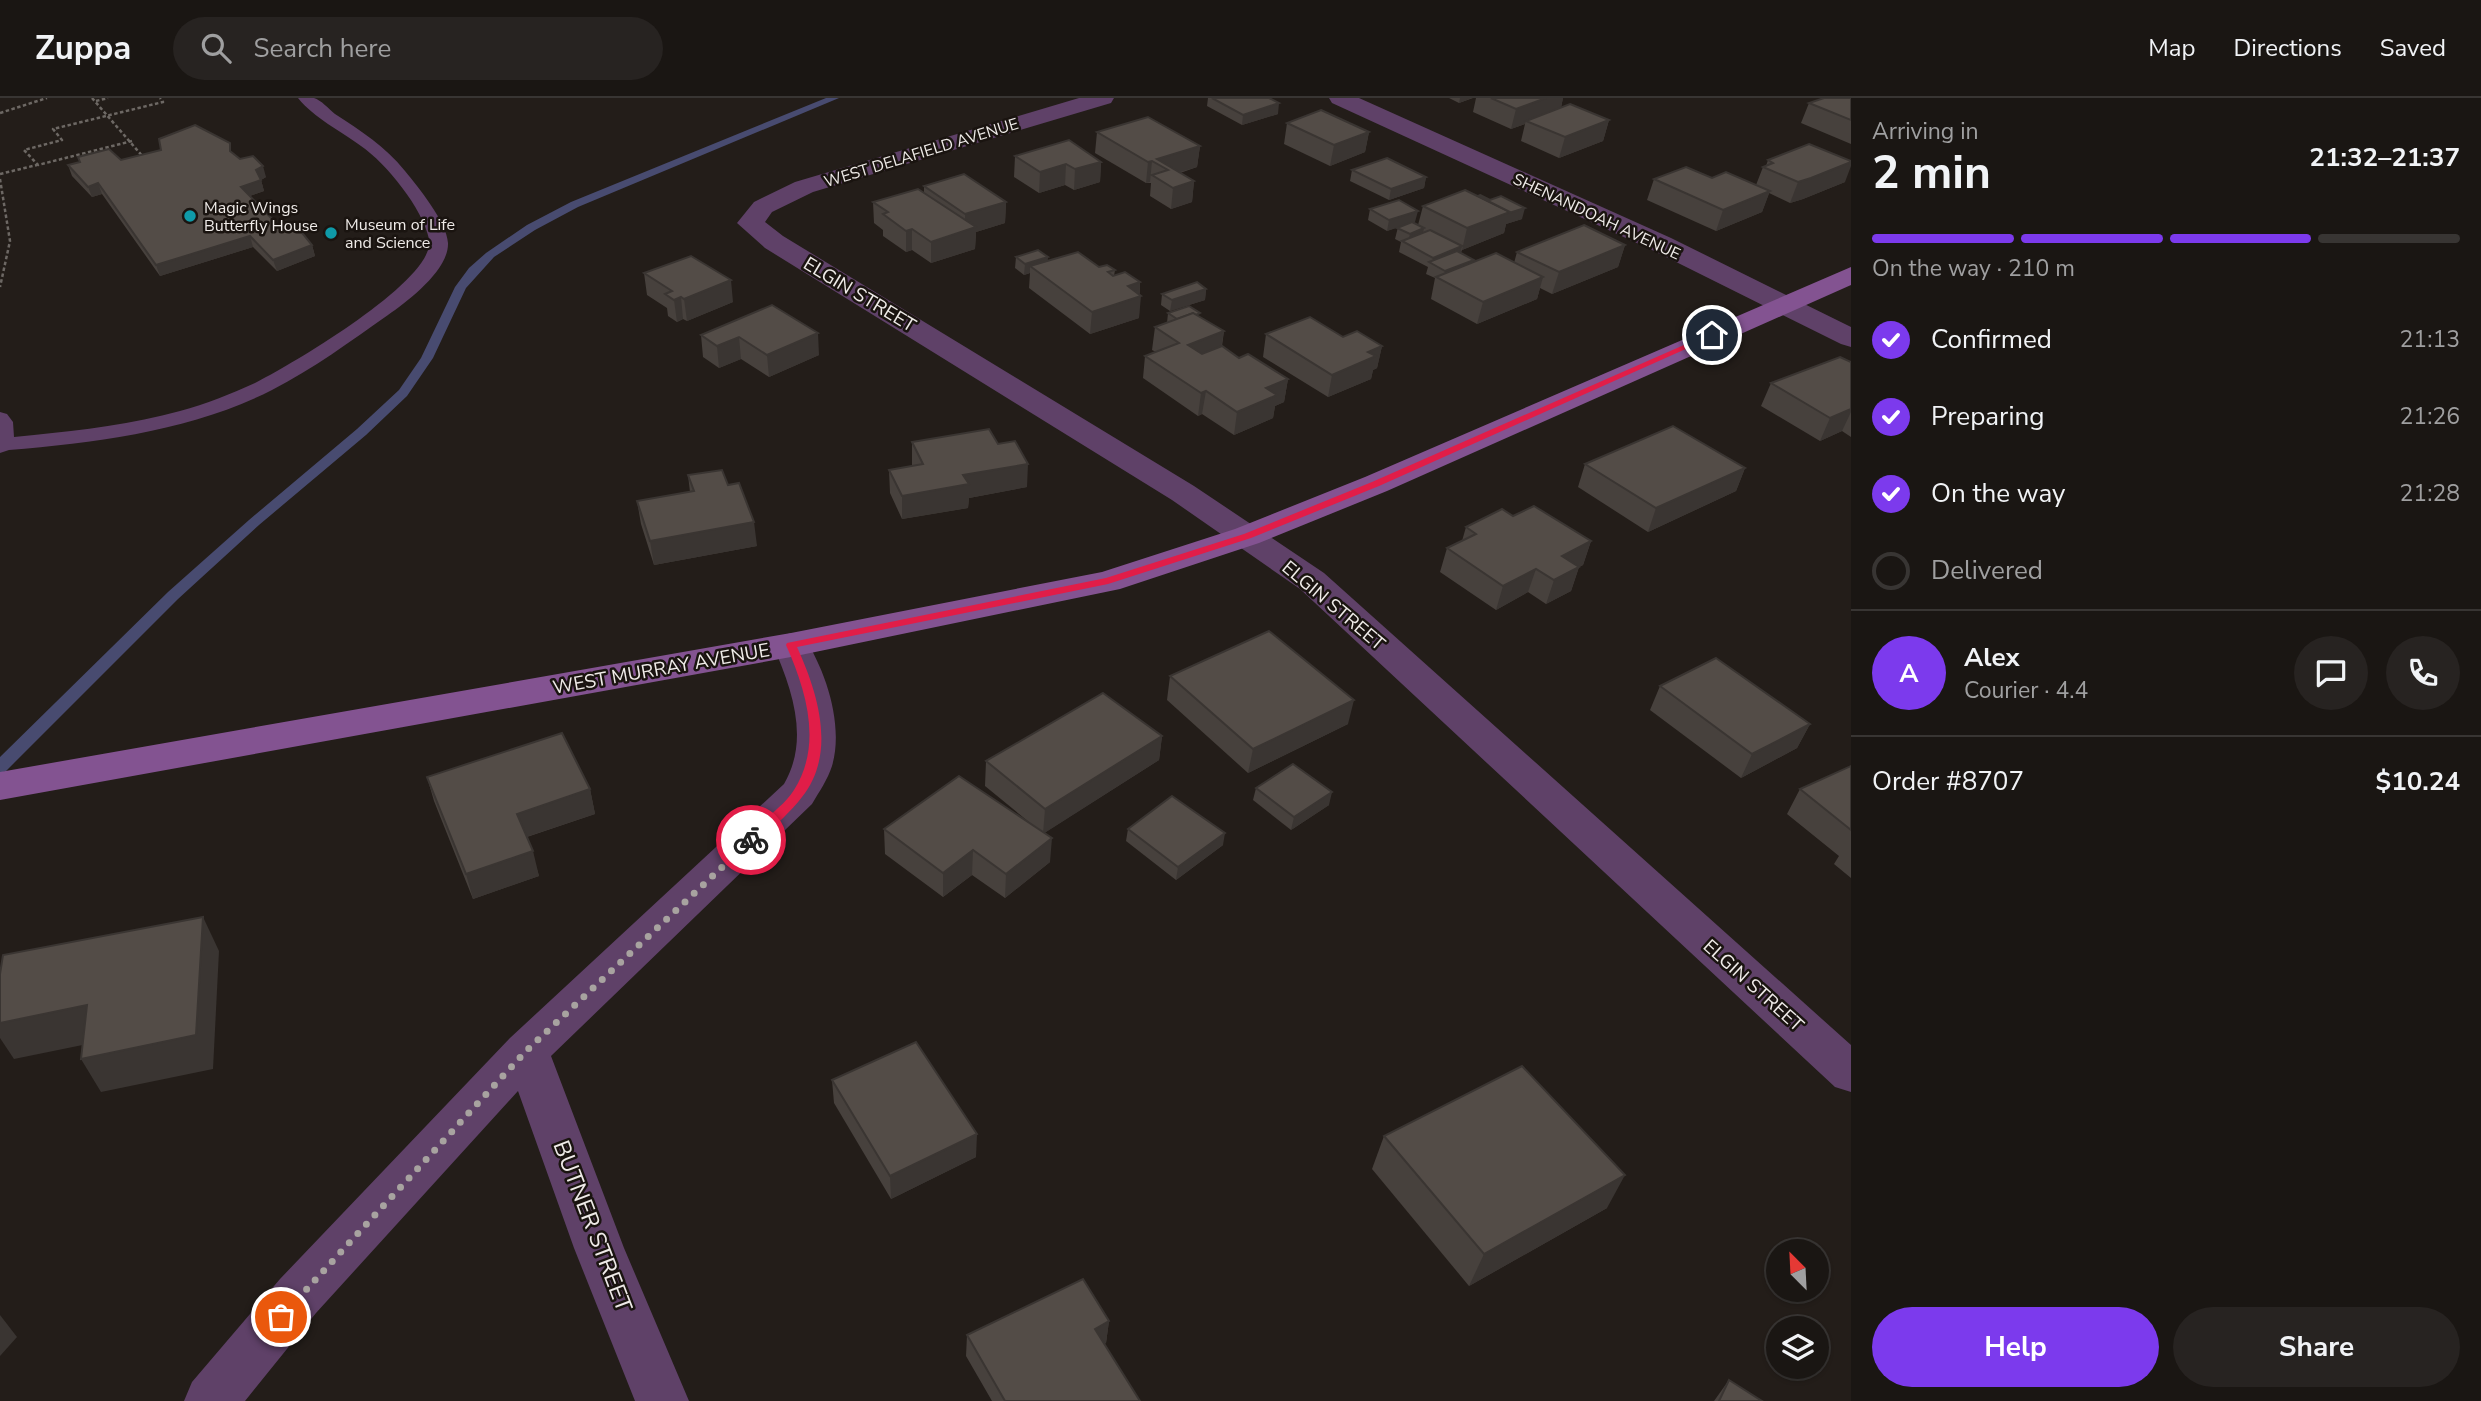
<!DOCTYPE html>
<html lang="en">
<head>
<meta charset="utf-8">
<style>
	body { margin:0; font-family:"Nunito Sans",sans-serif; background:#272321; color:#f1f3f6; height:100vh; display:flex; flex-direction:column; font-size:26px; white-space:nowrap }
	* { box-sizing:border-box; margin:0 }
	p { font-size:23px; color:#9f9fa0 }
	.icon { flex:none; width:38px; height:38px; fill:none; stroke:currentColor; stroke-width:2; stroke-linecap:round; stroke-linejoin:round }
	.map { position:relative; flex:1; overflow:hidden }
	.drawer { display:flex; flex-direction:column; background:#1a1613; width:630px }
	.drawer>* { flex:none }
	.needle { width:46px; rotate:336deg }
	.buttons { position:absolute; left:1766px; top:1141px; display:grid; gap:14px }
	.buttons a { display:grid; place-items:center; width:63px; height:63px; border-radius:50%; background:#1a1613; box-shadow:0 2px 5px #0004,0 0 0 2px #383533; font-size:35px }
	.pin { position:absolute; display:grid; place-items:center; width:60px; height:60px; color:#fff; margin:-30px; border:4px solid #fff; border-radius:50%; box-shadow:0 2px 7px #0007 }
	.courier { position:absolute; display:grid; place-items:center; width:70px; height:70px; margin:-35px; border:5px solid #e11d48; border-radius:50%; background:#fff; color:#222; box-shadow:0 2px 9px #0007 }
	.summary em { font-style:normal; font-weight:700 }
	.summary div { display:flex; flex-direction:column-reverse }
	.summary { display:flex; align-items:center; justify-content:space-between; height:119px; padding:0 21px }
	h1 { font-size:46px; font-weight:700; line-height:52px }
	.bar { display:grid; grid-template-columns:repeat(4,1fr); gap:10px 7px; align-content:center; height:84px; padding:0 21px }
	.bar i { height:9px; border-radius:5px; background:#383533 }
	.bar .selected { background:#7c3aed }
	.bar p { grid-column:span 4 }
	.line { display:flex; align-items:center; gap:18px; padding:0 21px; border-top:2px solid #383533 }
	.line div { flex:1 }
	.round { display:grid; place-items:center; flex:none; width:74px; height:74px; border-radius:37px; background:#272321 }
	ol { padding:0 21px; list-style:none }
	li { display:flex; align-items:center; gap:21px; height:77px }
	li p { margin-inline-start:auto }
	li .icon { padding:7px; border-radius:50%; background:#7c3aed; color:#fff; stroke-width:4 }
	li:last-child { color:#9f9fa0 }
	li i { width:38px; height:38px; border:4px solid #383533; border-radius:50% }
	.action { display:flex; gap:14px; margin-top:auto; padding:14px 21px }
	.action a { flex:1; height:80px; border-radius:42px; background:#7c3aed; color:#fff; font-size:28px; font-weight:700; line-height:80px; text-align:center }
	.action a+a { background:#272321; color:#f1f3f6 }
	header { display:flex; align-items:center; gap:42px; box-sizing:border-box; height:98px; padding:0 35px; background:#1a1613; border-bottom:2px solid #383533 }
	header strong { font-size:33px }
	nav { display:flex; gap:38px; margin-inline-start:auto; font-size:24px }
	.search { width:490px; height:63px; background:#272321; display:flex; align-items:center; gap:18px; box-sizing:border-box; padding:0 24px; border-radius:38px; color:#9f9fa0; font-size:26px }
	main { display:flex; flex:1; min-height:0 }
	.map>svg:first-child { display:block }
</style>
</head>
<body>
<header>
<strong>Zuppa</strong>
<div class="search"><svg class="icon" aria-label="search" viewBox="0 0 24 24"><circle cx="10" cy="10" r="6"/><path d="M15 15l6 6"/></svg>Search here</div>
<nav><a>Map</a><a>Directions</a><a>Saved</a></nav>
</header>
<main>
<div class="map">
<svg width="1851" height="1303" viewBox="0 0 1851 1303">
	<rect width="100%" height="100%" fill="#231d19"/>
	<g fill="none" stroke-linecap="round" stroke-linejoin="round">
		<!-- stream -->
		<polygon fill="#484b70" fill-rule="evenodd" points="826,0 839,0 578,109 535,132 494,159 466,190 433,260 407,298 366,337 259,427 178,501 6,673 0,675 0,659 168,494 249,422 357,331 399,292 421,260 455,189 469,170 486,155 527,127 571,104"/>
		<!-- path -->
		<g stroke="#6d6864" stroke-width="2.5" stroke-dasharray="3.5 2.5" stroke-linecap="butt">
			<polyline points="92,0 144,60"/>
			<polyline points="96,3 108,0"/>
			<polyline points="0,15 47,0"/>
			<polyline points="132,43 38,67 24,52 62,42 53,31 163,4 160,0"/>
			<polyline points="0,76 37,67"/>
			<polyline points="0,81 10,143 0,189"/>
		</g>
		<!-- lane -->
		<path fill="#5f4168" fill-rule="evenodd" d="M 298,0 C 303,0 310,0 314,0 C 321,2 329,11 335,16 C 361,33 385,48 405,73 C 418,89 447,124 448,145 C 449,172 408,203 388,217 C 351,243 313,271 272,292 C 191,333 99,344 9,352 L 0,355 L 0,314 L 7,316 L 13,324 L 14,339 L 34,337 C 83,332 133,326 180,313 C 206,306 231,296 255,285 C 289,268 438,181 429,141 C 423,111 386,65 361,48 C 341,33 314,20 298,0 Z"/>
		<!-- street -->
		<g fill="#5f4168" fill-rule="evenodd">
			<polygon points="1079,0 1114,0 1111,5 813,94 772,114 765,124 783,138 1194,388 1324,475 1851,947 1851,994 1835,989 1300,491 1172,402 765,150 737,125 754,104 795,84"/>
			<polygon points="1329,0 1359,0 1671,140 1851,229 1851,249 1841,246 1652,152 1332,5"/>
			<path d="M 791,535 L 804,539 C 826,573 844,627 832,668 C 828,681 819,694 812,706 L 551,958 L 624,1150 L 689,1303 L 635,1303 L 574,1150 L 518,993 L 316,1215 L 245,1303 L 184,1303 L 192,1284 L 280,1181 L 510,940 L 784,686 C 810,641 792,592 773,547 L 778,539 Z"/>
		</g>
		<!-- secondary -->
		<polygon fill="#835391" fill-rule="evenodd" points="1851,169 1851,187 1387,393 1259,445 1120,491 791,559 0,702 0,674 791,535 1102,474 1235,431 1365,379"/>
	</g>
	<!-- wall -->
	<g fill="#47413d">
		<polygon points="1208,0 1269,0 1278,16 1242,27 1207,8"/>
		<polygon points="1449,0 1473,0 1459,5"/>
		<polygon points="1476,0 1563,0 1561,10 1609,22 1603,43 1559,60 1521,43 1525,26 1511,31 1473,14"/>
		<polygon points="1851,0 1851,46 1801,25 1809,5"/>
		<polygon points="1287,25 1369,34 1365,54 1330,68 1284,46"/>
		<polygon points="1097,34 1200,48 1197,69 1180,75 1194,83 1192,104 1171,111 1150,98 1151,85 1146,85 1095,55"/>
		<polygon points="233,56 266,79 261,82 264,93 250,98 281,130 312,147 315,158 277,173 253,149 160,178 102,96 92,99 72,78 68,67"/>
		<polygon points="1015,58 1101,64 1100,84 1074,92 1065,87 1039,95 1014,79"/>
		<polygon points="1768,62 1845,84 1803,101 1790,105 1769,95 1762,114 1716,133 1647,102 1654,81 1712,80 1756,87 1763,69 1766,68"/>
		<polygon points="1352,72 1426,79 1424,90 1389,102 1350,83"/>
		<polygon points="924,88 1006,104 1005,125 976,134 975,151 931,165 912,152 906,154 883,138 883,132 874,125 873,104 924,95"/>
		<polygon points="1423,108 1522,121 1506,126 1504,135 1462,152 1461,155 1474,162 1473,164 1514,165 1517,154 1625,147 1618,169 1552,196 1540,190 1537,201 1477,226 1431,201 1435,180 1426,176 1428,169 1399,154 1401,144 1395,141 1398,129 1387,133 1368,122 1370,111 1415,124 1413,124 1418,127"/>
		<polygon points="1016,159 1048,159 1047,163 1099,169 1115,172 1114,178 1140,184 1139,220 1090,236 1029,190 1030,175 1024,177 1015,170"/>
		<polygon points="644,175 733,204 687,223 683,221 677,224 668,218 667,210 647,197"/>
		<polygon points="1206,191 1205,202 1170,213 1161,207 1162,196"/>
		<polygon points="772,207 819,257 769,279 741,261 719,270 703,259 701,237"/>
		<polygon points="1168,215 1200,219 1224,233 1222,248 1239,260 1288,281 1284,304 1275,308 1273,320 1234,337 1202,316 1198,318 1143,280 1145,258 1156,254 1152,252 1155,229 1167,225"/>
		<polygon points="1266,236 1343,239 1382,248 1377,270 1373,272 1371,281 1328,299 1263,259"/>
		<polygon points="1851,264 1851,339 1842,333 1820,343 1761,308 1771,285"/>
		<polygon points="912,344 998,346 1027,389 969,400 968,410 902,421 890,395 889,372 912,368"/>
		<polygon points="1585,366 1745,370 1736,393 1648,434 1578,389"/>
		<polygon points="688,377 728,387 757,448 654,467 641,426 637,403 690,394"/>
		<polygon points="1513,418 1591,443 1583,467 1579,469 1571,493 1546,506 1528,494 1496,512 1440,474 1447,450 1462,443 1466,429"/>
		<polygon points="1170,578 1348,626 1248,675 1167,602"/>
		<polygon points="1660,588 1810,626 1797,650 1741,680 1650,612"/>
		<polygon points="1162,638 1159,662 1044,735 1050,764 1005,800 972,777 943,799 885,756 884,731 1035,729 985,688 986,663"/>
		<polygon points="1851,668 1851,780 1834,766 1839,758 1787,716 1800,691"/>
		<polygon points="427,679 590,691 595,716 527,739 539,778 473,801 434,703"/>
		<polygon points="1256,690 1329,707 1291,732 1253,702"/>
		<polygon points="1128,731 1223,747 1176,782 1126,743"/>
		<polygon points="832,982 976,1059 891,1101 834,1005"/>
		<polygon points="1384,1038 1607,1110 1469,1188 1372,1071"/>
		<polygon points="1109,1223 1106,1245 1104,1246 1140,1303 992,1303 966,1258 967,1237"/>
		<polygon points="1729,1282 1762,1303 1714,1303"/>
	</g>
	<!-- shaded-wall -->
	<g fill="#3a3532">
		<polygon points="1460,0 1472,0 1459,5"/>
		<polygon points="1546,0 1563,0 1560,13 1526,23 1525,26 1511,31 1516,11"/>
		<polygon points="1279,5 1278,16 1242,27 1243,17"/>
		<polygon points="1609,22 1603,43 1559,60 1565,39"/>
		<polygon points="1369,34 1365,54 1330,68 1334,47"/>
		<polygon points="1200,48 1197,69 1167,78 1168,72 1157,61"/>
		<polygon points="1152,63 1150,84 1146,85 1148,64"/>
		<polygon points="1101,64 1100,84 1074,92 1075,71"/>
		<polygon points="1851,64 1851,68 1845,84 1803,101 1790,105 1798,84"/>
		<polygon points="1066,66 1065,87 1039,95 1040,74"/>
		<polygon points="263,68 266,79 261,82 264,93 244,100 241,89 256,72"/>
		<polygon points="1426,79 1424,90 1389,102 1391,91"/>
		<polygon points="1194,83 1192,104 1171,111 1173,90"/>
		<polygon points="98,85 102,96 92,99 88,89"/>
		<polygon points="1770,93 1762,114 1716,133 1723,112"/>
		<polygon points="1006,104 1005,125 976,134 975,151 931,165 931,144 965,133 965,116"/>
		<polygon points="1525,110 1522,121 1506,126 1504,135 1462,152 1467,130 1510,114"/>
		<polygon points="1418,113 1415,124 1387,133 1389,122"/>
		<polygon points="1424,130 1422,141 1407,147 1410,136"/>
		<polygon points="912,131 912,152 906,154 906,133"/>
		<polygon points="250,138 253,149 160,178 156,167"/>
		<polygon points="312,147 315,158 277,173 273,162"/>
		<polygon points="1625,147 1618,169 1552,196 1559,174"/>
		<polygon points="1462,148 1460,159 1432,166 1433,160"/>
		<polygon points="1048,159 1047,170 1030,168 1030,175 1024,177 1025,166"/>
		<polygon points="1474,162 1471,173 1443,183 1445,173"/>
		<polygon points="1543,179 1537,201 1477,226 1483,204"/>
		<polygon points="731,182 733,204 687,223 684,201"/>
		<polygon points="1140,184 1139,199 1141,198 1139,220 1090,236 1092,214 1128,188"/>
		<polygon points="1206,191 1205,202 1170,213 1172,202"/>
		<polygon points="681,199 683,221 677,224 674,202"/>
		<polygon points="1224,233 1220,256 1185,270 1188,247"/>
		<polygon points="818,235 819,257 769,279 767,257"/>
		<polygon points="739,239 741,261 719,270 717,248"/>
		<polygon points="1382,248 1377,270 1373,272 1371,281 1328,299 1332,277 1368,254"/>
		<polygon points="1288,281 1284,304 1275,308 1273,320 1234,337 1237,314 1266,290"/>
		<polygon points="1206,293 1202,316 1198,318 1201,295"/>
		<polygon points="1851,311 1851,314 1842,333 1820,343 1830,320"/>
		<polygon points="1028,366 1027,389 969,400 968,410 902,421 902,398 963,377"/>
		<polygon points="1745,370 1736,393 1648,434 1656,410"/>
		<polygon points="754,424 757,448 654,467 650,443"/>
		<polygon points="1591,443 1583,467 1573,472 1579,469 1571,493 1546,506 1562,458"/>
		<polygon points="1536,471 1528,494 1496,512 1503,488"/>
		<polygon points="1354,602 1348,626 1248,675 1253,651"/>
		<polygon points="1810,626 1797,650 1741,680 1752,656"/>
		<polygon points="1162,638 1159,662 1043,736 1045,711"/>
		<polygon points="590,691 595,716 523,740 517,716"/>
		<polygon points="1332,694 1329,707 1291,732 1294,719"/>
		<polygon points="1225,735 1223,747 1176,782 1178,769"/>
		<polygon points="1052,740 1050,764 1005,800 1006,776"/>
		<polygon points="973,752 972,777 943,799 943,775"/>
		<polygon points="533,753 539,778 473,801 466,776"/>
		<polygon points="203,819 219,853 213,971 101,994 81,961"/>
		<polygon points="87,907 107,942 14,961 0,940 0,925"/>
		<polygon points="977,1036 976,1059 891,1101 890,1078"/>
		<polygon points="1625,1077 1607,1110 1469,1188 1484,1156"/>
		<polygon points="0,1217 17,1239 0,1258"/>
		<polygon points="1109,1223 1106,1245 1091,1252 1095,1231"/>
	</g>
	<!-- building -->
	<g fill="#534c47" stroke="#3a3532" stroke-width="2">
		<polygon points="1212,0 1269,0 1279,5 1243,17"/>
		<polygon points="1491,0 1546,0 1516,11"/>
		<polygon points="1824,0 1851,0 1851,22 1809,5"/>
		<polygon points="1570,6 1609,22 1565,39 1526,23"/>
		<polygon points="1321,12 1369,34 1334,47 1287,25"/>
		<polygon points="1148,19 1200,48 1157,61 1194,83 1173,90 1152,77 1168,72 1152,63 1148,64 1097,34"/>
		<polygon points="195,27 230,45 230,53 240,61 253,58 263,68 256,72 261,82 241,89 281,130 295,126 312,147 273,162 250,138 156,167 98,85 88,89 68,67 80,64 78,59 109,51 121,62 161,52 159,41"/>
		<polygon points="1069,42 1101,64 1075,71 1066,66 1040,74 1015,58"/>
		<polygon points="1809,46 1851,63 1851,64 1811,80 1798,84 1763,69 1773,65 1768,62"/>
		<polygon points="1387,60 1426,79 1391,91 1352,72"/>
		<polygon points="1686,69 1712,80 1726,74 1770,93 1723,112 1654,81"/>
		<polygon points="964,76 1006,104 965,116 924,88"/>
		<polygon points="918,91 976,129 931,144 912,131 906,133 883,116 888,114 873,104"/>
		<polygon points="1465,92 1510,114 1467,130 1423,108"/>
		<polygon points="1480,97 1490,102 1501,98 1525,110 1509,115 1510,114 1478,98"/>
		<polygon points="1399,102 1418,113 1389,122 1370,111"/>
		<polygon points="1412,124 1424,130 1410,136 1397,130"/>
		<polygon points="1584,127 1625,147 1559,174 1517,154"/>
		<polygon points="1430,132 1462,148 1433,160 1402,143"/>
		<polygon points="1038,152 1048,159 1025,166 1016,159"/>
		<polygon points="1457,153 1474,162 1445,173 1429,164"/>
		<polygon points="1078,154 1099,169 1107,167 1115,172 1108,174 1113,178 1125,174 1140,184 1128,188 1141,198 1092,214 1030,168"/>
		<polygon points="1496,155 1543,179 1483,204 1436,179"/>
		<polygon points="691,158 731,182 684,201 681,199 674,202 665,196 672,193 644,175"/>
		<polygon points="1197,184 1206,191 1172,202 1162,196"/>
		<polygon points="772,207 818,235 767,257 739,239 717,248 701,237"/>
		<polygon points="1189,208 1200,215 1196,217 1193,215 1177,221 1168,215"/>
		<polygon points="1193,215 1224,233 1188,247 1202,256 1222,248 1239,260 1248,256 1288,281 1266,290 1277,297 1237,314 1206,293 1201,295 1145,258 1179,245 1155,229"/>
		<polygon points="1310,219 1343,239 1357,233 1382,248 1368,254 1376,258 1332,277 1266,236"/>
		<polygon points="1840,259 1851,264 1851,311 1830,320 1771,285"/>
		<polygon points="1673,328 1745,370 1656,410 1585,366"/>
		<polygon points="989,331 998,346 1015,343 1028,366 963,377 969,386 902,398 889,372 923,366 912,344"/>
		<polygon points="722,372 728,387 739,385 754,424 650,443 637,403 694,393 688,377"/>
		<polygon points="1534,408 1591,443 1562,458 1579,469 1554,482 1536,471 1503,488 1447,450 1476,436 1466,429 1502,411 1513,418"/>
		<polygon points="1269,533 1354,602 1253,651 1170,578"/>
		<polygon points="1716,560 1810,626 1752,656 1660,588"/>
		<polygon points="1103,595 1162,638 1045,711 986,663"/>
		<polygon points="562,635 590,691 517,716 533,753 466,776 427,679"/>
		<polygon points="1293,666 1332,694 1294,719 1256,690"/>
		<polygon points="1851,668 1851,732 1800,691"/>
		<polygon points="959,678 1052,740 1006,776 973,752 943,775 884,731"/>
		<polygon points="1172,698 1225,735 1178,769 1128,731"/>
		<polygon points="203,819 196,937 81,961 87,907 0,925 0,876 3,857"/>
		<polygon points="916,944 977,1036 890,1078 832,982"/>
		<polygon points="1522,968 1625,1077 1484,1156 1384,1038"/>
		<polygon points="1083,1181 1109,1223 1095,1231 1140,1303 1005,1303 967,1237"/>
		<polygon points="1729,1282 1762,1303 1719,1303"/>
	</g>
	<!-- route -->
	<path fill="#e11d48" d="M 1709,236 L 1717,237 L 1379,388 L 1251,440 L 1108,486 L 797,549 C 818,595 837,655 802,699 C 789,716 771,731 755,746 L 747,746 L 745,742 C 758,724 782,711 794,692 C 823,646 806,592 786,547 L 787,545 L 1106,480 L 1244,436 L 1372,384 Z"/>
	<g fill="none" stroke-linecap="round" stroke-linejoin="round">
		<!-- done -->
		<polyline stroke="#a8a3a0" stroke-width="7" stroke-dasharray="0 12.6" points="281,1219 526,953 751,742"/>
	</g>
	<!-- markers -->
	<g fill="#0f9aa8" stroke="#1a1410" stroke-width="2.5">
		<circle cx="190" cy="118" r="7"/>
		<circle cx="331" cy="135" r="7"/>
	</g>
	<g text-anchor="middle" stroke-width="5" stroke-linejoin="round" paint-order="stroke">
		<!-- far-street labels -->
		<g font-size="16" fill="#efebe8" stroke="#1a1410">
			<text transform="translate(921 54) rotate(-17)" y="6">WEST DELAFIELD AVENUE</text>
			<text transform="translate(1597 118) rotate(25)" y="6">SHENANDOAH AVENUE</text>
		</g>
		<!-- far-poi labels -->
		<g font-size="16" fill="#efebe8" stroke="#1a1410" text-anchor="start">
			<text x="204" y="115">Magic Wings<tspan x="204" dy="18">Butterfly House</tspan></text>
			<text x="345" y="132">Museum of Life<tspan x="345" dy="18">and Science</tspan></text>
		</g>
		<!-- street labels -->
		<g font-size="19" fill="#efebe8" stroke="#1a1410">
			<text transform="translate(860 196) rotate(31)" y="7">ELGIN STREET</text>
			<text transform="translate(1334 507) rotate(40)" y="7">ELGIN STREET</text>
			<text transform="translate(661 570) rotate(-10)" y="7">WEST MURRAY AVENUE</text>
			<text transform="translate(1754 887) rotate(42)" y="7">ELGIN STREET</text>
		</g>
		<!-- near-street labels -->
		<g font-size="23" fill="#efebe8" stroke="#1a1410">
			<text transform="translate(593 1128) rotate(69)" y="8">BUTNER STREET</text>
		</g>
	</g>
</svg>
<div class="buttons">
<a><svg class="needle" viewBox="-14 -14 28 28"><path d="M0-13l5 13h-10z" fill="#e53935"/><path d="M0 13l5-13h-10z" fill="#9f9fa0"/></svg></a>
<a><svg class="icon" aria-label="layers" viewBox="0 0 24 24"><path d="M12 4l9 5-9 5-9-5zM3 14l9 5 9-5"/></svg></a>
</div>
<div class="pin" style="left:281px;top:1219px;background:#ea580c"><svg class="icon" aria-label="bag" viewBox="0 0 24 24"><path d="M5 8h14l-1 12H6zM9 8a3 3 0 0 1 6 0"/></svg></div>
<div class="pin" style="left:1712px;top:237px;background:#1f2937"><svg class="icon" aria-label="home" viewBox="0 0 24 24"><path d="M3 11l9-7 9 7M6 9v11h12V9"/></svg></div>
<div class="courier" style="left:751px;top:742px"><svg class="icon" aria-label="bike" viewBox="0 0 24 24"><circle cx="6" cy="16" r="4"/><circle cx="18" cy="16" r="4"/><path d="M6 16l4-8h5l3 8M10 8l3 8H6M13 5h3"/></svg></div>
</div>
<section class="drawer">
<div class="summary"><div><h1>2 min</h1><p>Arriving in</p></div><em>21:32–21:37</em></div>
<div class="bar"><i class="selected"></i><i class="selected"></i><i class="selected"></i><i></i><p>On the way · 210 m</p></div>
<ol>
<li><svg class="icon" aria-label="check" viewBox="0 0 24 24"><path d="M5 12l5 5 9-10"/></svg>Confirmed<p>21:13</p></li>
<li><svg class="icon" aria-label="check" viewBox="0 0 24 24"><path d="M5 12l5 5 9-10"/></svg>Preparing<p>21:26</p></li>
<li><svg class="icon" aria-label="check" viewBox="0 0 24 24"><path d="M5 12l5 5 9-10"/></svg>On the way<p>21:28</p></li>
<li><i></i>Delivered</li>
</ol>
<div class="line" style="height:126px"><b class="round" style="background:#7c3aed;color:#fff">A</b><div><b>Alex</b><p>Courier · 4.4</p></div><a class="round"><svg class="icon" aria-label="chat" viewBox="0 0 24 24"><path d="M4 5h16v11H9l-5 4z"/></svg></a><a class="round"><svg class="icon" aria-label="phone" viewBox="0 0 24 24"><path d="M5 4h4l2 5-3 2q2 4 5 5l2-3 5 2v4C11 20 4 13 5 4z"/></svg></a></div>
<div class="line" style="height:91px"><div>Order #8707</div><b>$10.24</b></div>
<div class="action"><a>Help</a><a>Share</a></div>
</section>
</main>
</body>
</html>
